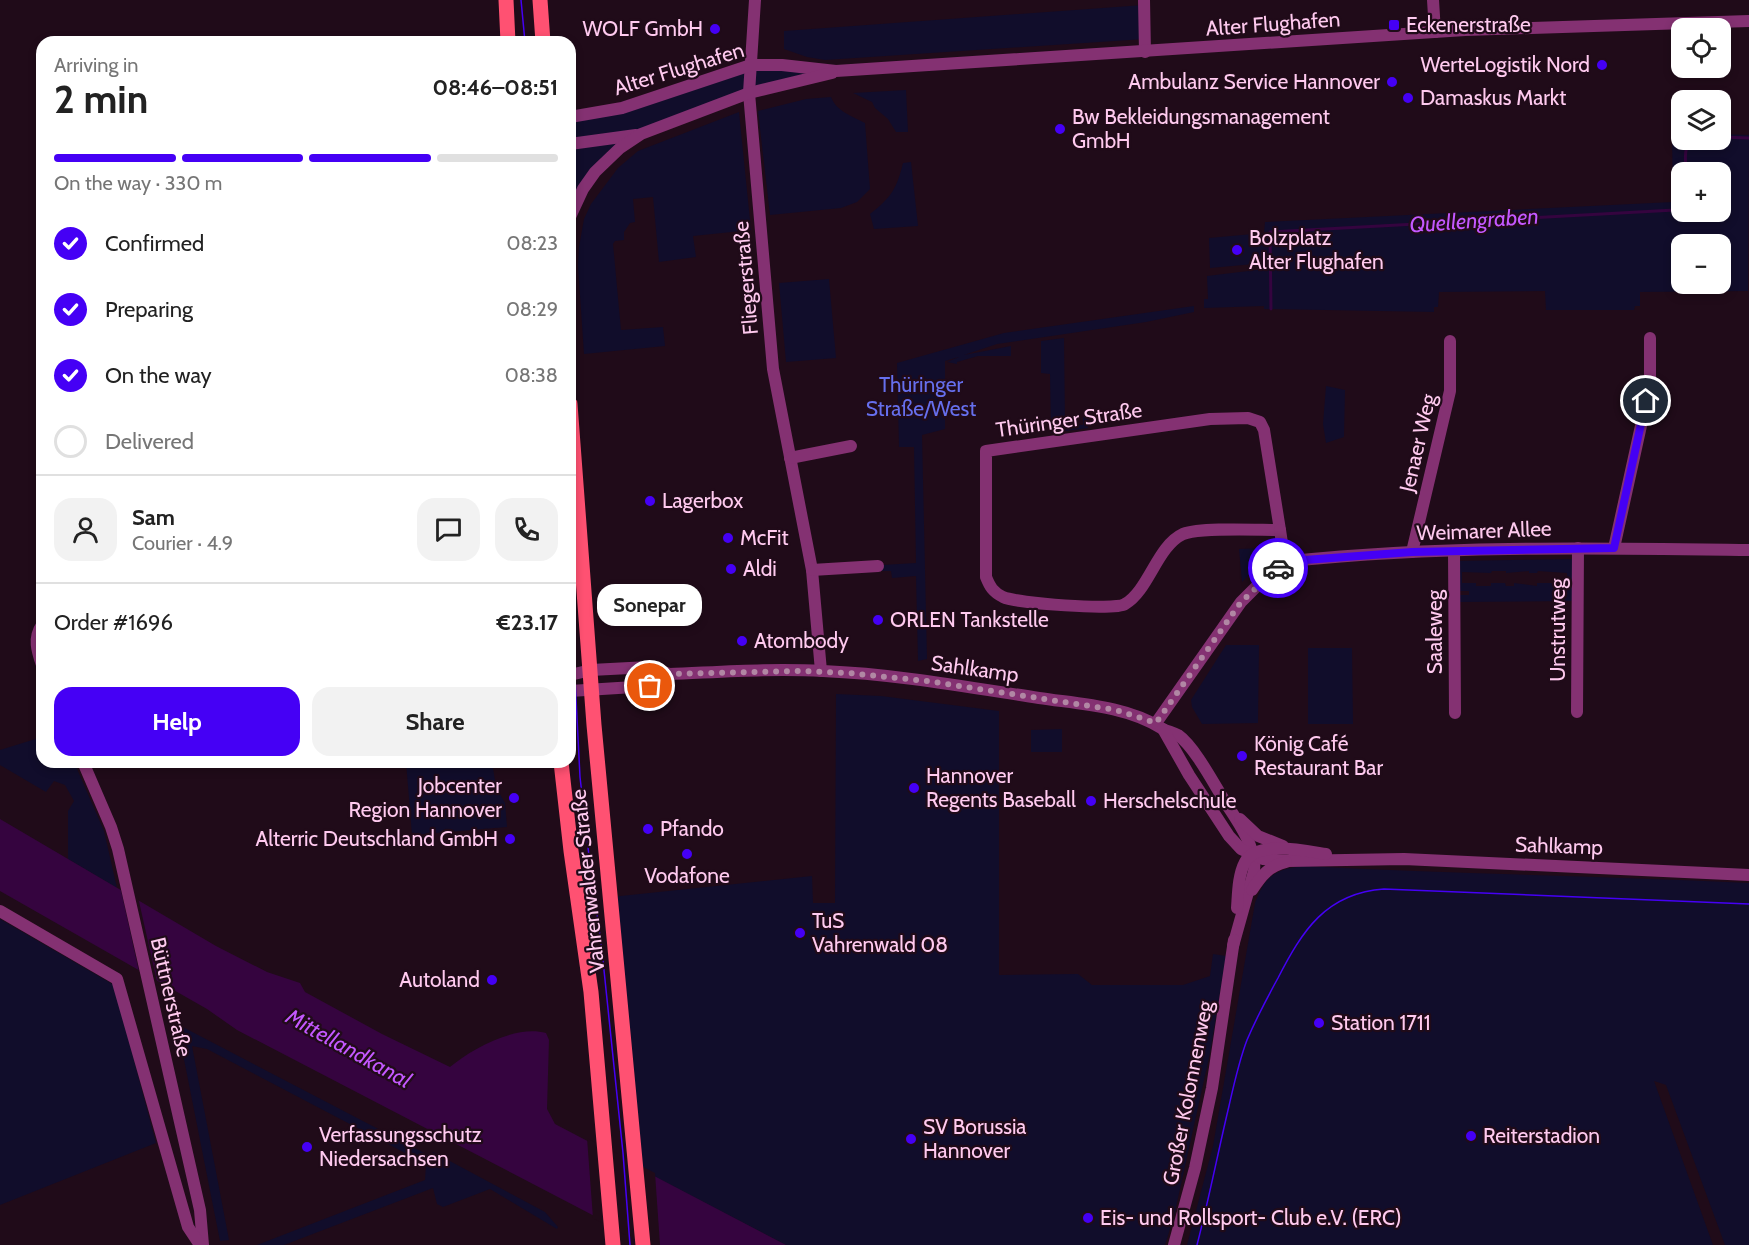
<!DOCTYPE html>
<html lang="en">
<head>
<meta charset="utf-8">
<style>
	body { margin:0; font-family:Cabin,sans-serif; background:#f2f2f2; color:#222; height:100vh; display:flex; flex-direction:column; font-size:22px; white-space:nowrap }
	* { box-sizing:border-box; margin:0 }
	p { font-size:20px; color:#767676 }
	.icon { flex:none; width:33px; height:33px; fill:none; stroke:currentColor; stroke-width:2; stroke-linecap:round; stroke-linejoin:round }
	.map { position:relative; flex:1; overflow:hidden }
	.sheet { position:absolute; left:36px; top:36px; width:540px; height:732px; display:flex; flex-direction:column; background:#fff; border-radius:18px; box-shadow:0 3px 9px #0003 }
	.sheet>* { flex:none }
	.fabs { position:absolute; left:1671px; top:18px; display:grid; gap:12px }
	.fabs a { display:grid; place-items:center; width:60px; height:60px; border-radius:12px; background:#fff; box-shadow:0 3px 9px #0003; font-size:30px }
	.pin { position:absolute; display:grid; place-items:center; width:51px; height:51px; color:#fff; margin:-26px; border:3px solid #fff; border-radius:50%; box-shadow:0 2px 6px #0007 }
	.courier { position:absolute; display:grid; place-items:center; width:60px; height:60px; margin:-30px; border:4px solid #4500f5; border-radius:50%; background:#fff; color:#222; box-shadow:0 2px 8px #0007 }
	.bubble { position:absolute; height:42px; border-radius:18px; background:#fff; box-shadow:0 3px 9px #0003; font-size:20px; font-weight:700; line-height:42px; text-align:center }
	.summary em { font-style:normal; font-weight:700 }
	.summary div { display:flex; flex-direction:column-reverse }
	.summary { display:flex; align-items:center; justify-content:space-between; height:102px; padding:0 18px }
	h1 { font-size:39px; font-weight:700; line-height:45px }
	.bar { display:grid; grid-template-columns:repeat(4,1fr); gap:9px 6px; align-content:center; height:72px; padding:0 18px }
	.bar i { height:8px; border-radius:4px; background:#e0e0e0 }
	.bar .active { background:#4500f5 }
	.bar p { grid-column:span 4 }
	.line { display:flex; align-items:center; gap:15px; padding:0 18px; border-top:2px solid #e0e0e0 }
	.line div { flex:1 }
	.round { display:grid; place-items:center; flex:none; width:63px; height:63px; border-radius:18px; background:#f2f2f2 }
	ol { padding:0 18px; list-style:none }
	li { display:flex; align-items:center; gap:18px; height:66px }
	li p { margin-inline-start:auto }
	li .icon { padding:6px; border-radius:50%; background:#4500f5; color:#fff; stroke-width:4 }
	li:last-child { color:#767676 }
	li i { width:33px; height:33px; border:3px solid #e0e0e0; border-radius:50% }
	.cta { display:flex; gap:12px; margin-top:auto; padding:12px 18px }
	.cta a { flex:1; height:69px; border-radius:18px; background:#4500f5; color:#fff; font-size:24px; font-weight:700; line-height:69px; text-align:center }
	.cta a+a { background:#f2f2f2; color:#222 }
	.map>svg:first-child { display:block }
</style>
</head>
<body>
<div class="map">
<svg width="1749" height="1245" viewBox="0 0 1749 1245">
	<rect width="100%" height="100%" fill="#200b19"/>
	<!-- green -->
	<g fill="#110d2b" fill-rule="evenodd">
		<polygon points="1144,5 1145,39 825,60 807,57 784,49 784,31"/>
		<polygon points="817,69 621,147 575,203 570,186 570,117 725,72"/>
		<polygon points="906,90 908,132 896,132 888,119 875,108 872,102 853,93"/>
		<path d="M 831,97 C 836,111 852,116 865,123 L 870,189 L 857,202 L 841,208 L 770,215 L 758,111 L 806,99 Z"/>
		<polygon points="739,112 751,230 693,236 696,257 659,262 653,197 633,199 635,222 630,223 624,232 624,240 615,241 613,244 621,330 663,327 665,346 584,354 578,266 579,247 584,219 591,204 618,168 638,151"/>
		<path d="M 1672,134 L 1681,134 L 1682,140 L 1720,140 L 1721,134 L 1749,135 L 1748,291 L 1640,292 L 1640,306 L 1635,306 L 1634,310 L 1546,310 L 1545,291 L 1439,292 L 1438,307 L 1434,307 L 1434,312 L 1264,309 L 1264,306 L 1204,308 L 1204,299 L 1208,299 L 1207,276 L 1265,269 L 1265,263 L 1210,268 L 1209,238 L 1264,233 L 1265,222 L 1673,202 ZM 1720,172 L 1720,212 L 1682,212 L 1682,172 ZM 1682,244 L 1720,244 L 1720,284 L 1682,284 Z"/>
		<path d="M 911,162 L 918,226 L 874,229 L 870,214 C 891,198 897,188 903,163 Z"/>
		<polygon points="829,279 836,358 786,362 779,283"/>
		<polygon points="1194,306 1194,312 1146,322 997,344 964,355 1011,346 1011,356 978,356 957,362 957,364 947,362 959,357 945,361 945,429 922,435 927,659 918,661 916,576 892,578 891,571 882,571 882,565 916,563 914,447 899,447 897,363 1004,333"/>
		<polygon points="1064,338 1065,424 1083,425 1083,417 1088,417 1088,428 1051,433 1050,374 1041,373 1041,341"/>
		<polygon points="1326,386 1345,390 1344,437 1326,443 1323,424"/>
		<polygon points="1262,548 1262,562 1242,582 1239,549"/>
		<path d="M 1573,559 L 1573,599 L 1571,601 L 1458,602 L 1458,595 L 1469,595 L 1469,591 L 1460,591 L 1458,588 L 1457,561 ZM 1492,571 L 1506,571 L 1506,573 L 1529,571 L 1529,573 L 1537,573 L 1538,571 L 1567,573 L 1568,585 L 1558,586 L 1558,583 L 1537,583 L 1537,586 L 1514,583 L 1514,586 L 1506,586 L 1505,583 L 1491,583 L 1491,586 L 1476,586 L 1476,583 L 1462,583 L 1462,572 L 1491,573 Z"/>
		<polygon points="1226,645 1259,645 1258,723 1202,724 1192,707 1191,700"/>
		<polygon points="1308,648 1352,648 1353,724 1308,724"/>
		<polygon points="836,694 881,696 999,711 999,975 1078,974 1092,985 1183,985 1210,976 1213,954 1226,956 1210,1053 1174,1216 1165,1245 786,1245 638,1168 611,897 812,876 813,903 835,903"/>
		<polygon points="1062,729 1062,752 1031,752 1031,730"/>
		<polygon points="42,737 42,762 74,762 104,831 117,888 68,859 68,811 74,801 65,785 54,781 46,792 0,765 0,750"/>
		<polygon points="406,762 487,762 487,768 493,768 496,787 505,803 507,827 412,835"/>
		<path d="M 1304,866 C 1452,874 1601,876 1749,883 L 1749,1245 L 1725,1245 L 1666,1085 L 1654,1081 L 1713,1245 L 1187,1245 L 1213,1146 L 1255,903 C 1265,876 1275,869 1304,866 Z"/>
		<polygon points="0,919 114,985 156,1143 0,1205"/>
		<polygon points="177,1024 430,1156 433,1152 545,1212 558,1227 557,1229 490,1189 443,1207 437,1204 433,1188 284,1245 257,1245 425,1180 426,1164 207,1049 192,1046 229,1240 220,1241"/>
	</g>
	<!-- water -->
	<path fill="#35043f" d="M 0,819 L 216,946 L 267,972 L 300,983 L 305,992 L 382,1034 L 450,1067 C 473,1048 515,1025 546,1033 L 549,1040 L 547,1109 L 555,1124 L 786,1245 L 650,1245 L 237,1030 L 207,1009 L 0,891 Z"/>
	<!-- pier -->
	<g fill="#200b19">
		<polygon points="120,886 138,897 158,986 140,976"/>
		<polygon points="587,1138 655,1173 660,1245 644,1245 593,1218"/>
	</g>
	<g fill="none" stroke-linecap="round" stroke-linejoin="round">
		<!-- stream -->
		<g stroke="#35043f" stroke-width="3">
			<polyline points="1720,137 1749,138"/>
			<path d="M 1686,172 C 1686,161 1682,146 1694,140"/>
			<polyline points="1271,309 1270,232 1675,210 1682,207"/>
		</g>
		<!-- minor -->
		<g stroke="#843172" stroke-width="12">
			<polyline points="755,0 749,93 773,369 812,570 821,671"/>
			<polyline points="1144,0 1145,52"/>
			<polyline points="1433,0 1435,32"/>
			<polyline points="570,117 622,108 751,65 782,65 836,71 1465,30 1749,21"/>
			<polyline points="570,144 636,135"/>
			<polyline points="570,217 583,189 595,172 620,148 641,134 749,93 832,73"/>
			<path d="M 1248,418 L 1260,422 L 1264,430 L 1280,530 C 1257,530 1202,527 1183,534 C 1157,546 1149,590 1125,604 C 1115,611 1016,603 1003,597 C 993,592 990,587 986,577 L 986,451 L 1210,419 Z"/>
			<polyline points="790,458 851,446"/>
			<polyline points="1280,530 1285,563"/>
			<polyline points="1614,548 1650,385 1650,338"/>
			<polyline points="1412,552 1450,391 1450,341"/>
			<polyline points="1454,552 1455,713"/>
			<polyline points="812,570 878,566"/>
			<path d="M 42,625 C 33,638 37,651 42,665"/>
			<path d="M 570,675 L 591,670 L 649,667 L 669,674 C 720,672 772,668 823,671 C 895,674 967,687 1039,698 C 1079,704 1126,706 1161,728 C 1166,731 1172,732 1178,735 C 1195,747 1215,786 1227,805 C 1239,823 1257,849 1254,871 L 1233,946"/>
			<polyline points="570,691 650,686 669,674"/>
			<polyline points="1577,712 1578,548"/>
			<path d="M 1156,723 L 1241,602 L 1273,570 L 1291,561 C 1443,545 1597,548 1749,550"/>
			<polyline points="1163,729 1189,775 1229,836 1241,849 1263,859 1288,861 1404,859 1749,875"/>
			<polyline points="83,762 111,827 118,849 200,1210 203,1245"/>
			<polyline points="1240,819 1258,836 1283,846"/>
			<path d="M 1252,890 C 1261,876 1269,866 1286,862"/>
			<path d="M 1237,908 C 1238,894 1238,875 1245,862 C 1257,840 1306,851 1326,854"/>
			<polyline points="0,911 117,979 188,1227 200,1245"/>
			<polyline points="1174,1245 1195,1168 1212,1088 1234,940"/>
		</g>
		<!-- major -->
		<g stroke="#ff5172" stroke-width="15">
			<polyline points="506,0 508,42"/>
			<polyline points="540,0 543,42"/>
			<polyline points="570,404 594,725 643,1245"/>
			<polyline points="561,762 571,851 591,992 613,1245"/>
		</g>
		<!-- tram -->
		<g stroke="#4500f5" stroke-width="1.5">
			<polyline points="521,0 525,42"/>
			<polyline points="570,580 580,777 589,856 602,951 623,1153 630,1245"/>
			<path d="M 1197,1245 C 1209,1199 1218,1152 1229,1106 C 1234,1084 1239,1061 1247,1040 C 1256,1019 1267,998 1278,978 C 1302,931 1326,893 1384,889 L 1749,904"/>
		</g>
	</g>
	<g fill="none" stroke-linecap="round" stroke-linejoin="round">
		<!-- done -->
		<polyline stroke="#b187a4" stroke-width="6" stroke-dasharray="0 10.8" points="650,686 669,674 800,671 848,673 927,681 1116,710 1156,723 1241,602 1278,568"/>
		<!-- route -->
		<polyline stroke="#4500f5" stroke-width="8" points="1278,568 1291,561 1412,552 1614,548 1646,401"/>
	</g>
	<!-- markers -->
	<g fill="#4500f5" stroke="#200b19" stroke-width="2">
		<rect x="1388" y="19" width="12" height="12" rx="3"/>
		<circle cx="715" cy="29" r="6"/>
		<circle cx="1602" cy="65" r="6"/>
		<circle cx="1392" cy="82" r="6"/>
		<circle cx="1408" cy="98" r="6"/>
		<circle cx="1060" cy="129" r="6"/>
		<circle cx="1237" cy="250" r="6"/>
		<circle cx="650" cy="501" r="6"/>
		<circle cx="728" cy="538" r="6"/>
		<circle cx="731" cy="569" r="6"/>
		<circle cx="878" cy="620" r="6"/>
		<circle cx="742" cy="641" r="6"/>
		<circle cx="1242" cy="756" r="6"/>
		<circle cx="914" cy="788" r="6"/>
		<circle cx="514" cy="798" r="6"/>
		<circle cx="1091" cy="801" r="6"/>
		<circle cx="648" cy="829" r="6"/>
		<circle cx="510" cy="839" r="6"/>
		<circle cx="687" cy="854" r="6"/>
		<circle cx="800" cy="933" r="6"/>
		<circle cx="492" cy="980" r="6"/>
		<circle cx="1319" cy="1023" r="6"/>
		<circle cx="1471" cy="1136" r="6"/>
		<circle cx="911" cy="1139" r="6"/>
		<circle cx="307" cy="1147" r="6"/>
		<circle cx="1088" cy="1218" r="6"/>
	</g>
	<g text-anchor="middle" stroke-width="4.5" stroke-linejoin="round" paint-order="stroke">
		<!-- street labels -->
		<g font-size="21" fill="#ffcaef" stroke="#200b19">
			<text transform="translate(1273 24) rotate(-4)" y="7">Alter Flughafen</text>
			<text transform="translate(679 69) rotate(-17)" y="7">Alter Flughafen</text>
			<text transform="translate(746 278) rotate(-95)" y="7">Fliegerstraße</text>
			<text transform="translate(1069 420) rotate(-8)" y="7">Thüringer Straße</text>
			<text transform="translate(1418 443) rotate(-77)" y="7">Jenaer Weg</text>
			<text transform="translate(1484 531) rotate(-2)" y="7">Weimarer Allee</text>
			<text transform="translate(1558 630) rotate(-90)" y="7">Unstrutweg</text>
			<text transform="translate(1435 632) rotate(-90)" y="7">Saaleweg</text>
			<text transform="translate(975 669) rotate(8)" y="7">Sahlkamp</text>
			<text transform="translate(1559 846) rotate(2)" y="7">Sahlkamp</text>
			<text transform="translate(588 881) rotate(-96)" y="7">Vahrenwalder Straße</text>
			<text transform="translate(171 997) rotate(77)" y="7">Büttnerstraße</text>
			<text transform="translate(1188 1093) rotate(-79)" y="7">Großer Kolonnenweg</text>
		</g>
		<!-- poi labels -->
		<g font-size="21" fill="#ffcaef" stroke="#200b19" text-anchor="start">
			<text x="1406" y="32">Eckenerstraße</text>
			<text x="703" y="36" text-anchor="end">WOLF GmbH</text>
			<text x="1590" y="72" text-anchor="end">WerteLogistik Nord</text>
			<text x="1380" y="89" text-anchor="end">Ambulanz Service Hannover</text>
			<text x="1420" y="105">Damaskus Markt</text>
			<text x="1072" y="124">Bw Bekleidungsmanagement<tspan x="1072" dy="24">GmbH</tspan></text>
			<text x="1249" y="245">Bolzplatz<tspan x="1249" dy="24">Alter Flughafen</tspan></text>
			<text x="662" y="508">Lagerbox</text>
			<text x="740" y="545">McFit</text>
			<text x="743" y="576">Aldi</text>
			<text x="890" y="627">ORLEN Tankstelle</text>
			<text x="754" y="648">Atombody</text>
			<text x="1254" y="751">König Café<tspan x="1254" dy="24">Restaurant Bar</tspan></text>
			<text x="926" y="783">Hannover<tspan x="926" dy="24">Regents Baseball</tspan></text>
			<text x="502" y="793" text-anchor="end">Jobcenter<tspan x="502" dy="24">Region Hannover</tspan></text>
			<text x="1103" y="808">Herschelschule</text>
			<text x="660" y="836">Pfando</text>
			<text x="498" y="846" text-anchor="end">Alterric Deutschland GmbH</text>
			<text x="687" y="883" text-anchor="middle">Vodafone</text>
			<text x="812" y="928">TuS<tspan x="812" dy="24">Vahrenwald 08</tspan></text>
			<text x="480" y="987" text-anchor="end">Autoland</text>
			<text x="1331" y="1030">Station 1711</text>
			<text x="923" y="1134">SV Borussia<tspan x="923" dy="24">Hannover</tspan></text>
			<text x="319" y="1142">Verfassungsschutz<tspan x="319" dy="24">Niedersachsen</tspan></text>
			<text x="1483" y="1143">Reiterstadion</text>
			<text x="1100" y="1225">Eis- und Rollsport- Club e.V. (ERC)</text>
		</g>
		<!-- park labels -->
		<g font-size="21" fill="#666fed" stroke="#200b19">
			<text x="921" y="392">Thüringer<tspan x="921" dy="24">Straße/West</tspan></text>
		</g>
		<!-- water labels -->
		<g font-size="22" font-style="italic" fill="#c458ff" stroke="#200b19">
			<text transform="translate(1474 220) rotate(-4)" y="8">Quellengraben</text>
			<text transform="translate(349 1048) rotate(29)" y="8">Mittellandkanal</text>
		</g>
	</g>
</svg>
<div class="fabs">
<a><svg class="icon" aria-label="locate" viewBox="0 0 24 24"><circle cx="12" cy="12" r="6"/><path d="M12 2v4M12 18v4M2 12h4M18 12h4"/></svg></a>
<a><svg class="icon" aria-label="layers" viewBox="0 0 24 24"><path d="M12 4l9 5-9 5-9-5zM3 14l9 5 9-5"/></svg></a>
<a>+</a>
<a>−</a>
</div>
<div class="pin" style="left:650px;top:686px;background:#ea580c"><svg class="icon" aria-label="bag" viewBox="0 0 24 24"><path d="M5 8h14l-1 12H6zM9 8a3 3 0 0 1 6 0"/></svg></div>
<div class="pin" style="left:1646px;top:401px;background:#1f2937"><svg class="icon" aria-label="home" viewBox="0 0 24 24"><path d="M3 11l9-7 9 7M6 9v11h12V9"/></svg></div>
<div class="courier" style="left:1278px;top:568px"><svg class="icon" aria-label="car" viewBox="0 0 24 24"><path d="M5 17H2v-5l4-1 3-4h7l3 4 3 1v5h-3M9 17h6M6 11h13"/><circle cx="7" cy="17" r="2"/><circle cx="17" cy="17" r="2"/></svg></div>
<div class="bubble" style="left:597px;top:584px;width:105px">Sonepar</div>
<section class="sheet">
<div class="summary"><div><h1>2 min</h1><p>Arriving in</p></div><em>08:46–08:51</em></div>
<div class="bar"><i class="active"></i><i class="active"></i><i class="active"></i><i></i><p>On the way · 330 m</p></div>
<ol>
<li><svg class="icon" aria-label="check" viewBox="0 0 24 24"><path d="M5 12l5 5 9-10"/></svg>Confirmed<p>08:23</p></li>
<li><svg class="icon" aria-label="check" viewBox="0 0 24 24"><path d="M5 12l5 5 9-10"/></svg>Preparing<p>08:29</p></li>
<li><svg class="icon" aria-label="check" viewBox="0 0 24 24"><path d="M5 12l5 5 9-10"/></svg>On the way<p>08:38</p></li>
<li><i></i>Delivered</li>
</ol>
<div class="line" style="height:108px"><a class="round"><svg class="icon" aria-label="person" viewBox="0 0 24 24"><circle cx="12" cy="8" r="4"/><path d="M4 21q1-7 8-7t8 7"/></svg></a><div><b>Sam</b><p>Courier · 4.9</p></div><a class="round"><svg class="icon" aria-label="chat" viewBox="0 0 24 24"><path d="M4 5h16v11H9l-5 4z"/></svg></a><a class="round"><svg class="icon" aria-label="phone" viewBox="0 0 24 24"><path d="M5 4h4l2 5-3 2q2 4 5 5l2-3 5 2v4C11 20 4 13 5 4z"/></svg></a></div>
<div class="line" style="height:78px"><div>Order #1696</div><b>€23.17</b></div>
<div class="cta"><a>Help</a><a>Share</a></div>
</section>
</div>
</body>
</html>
